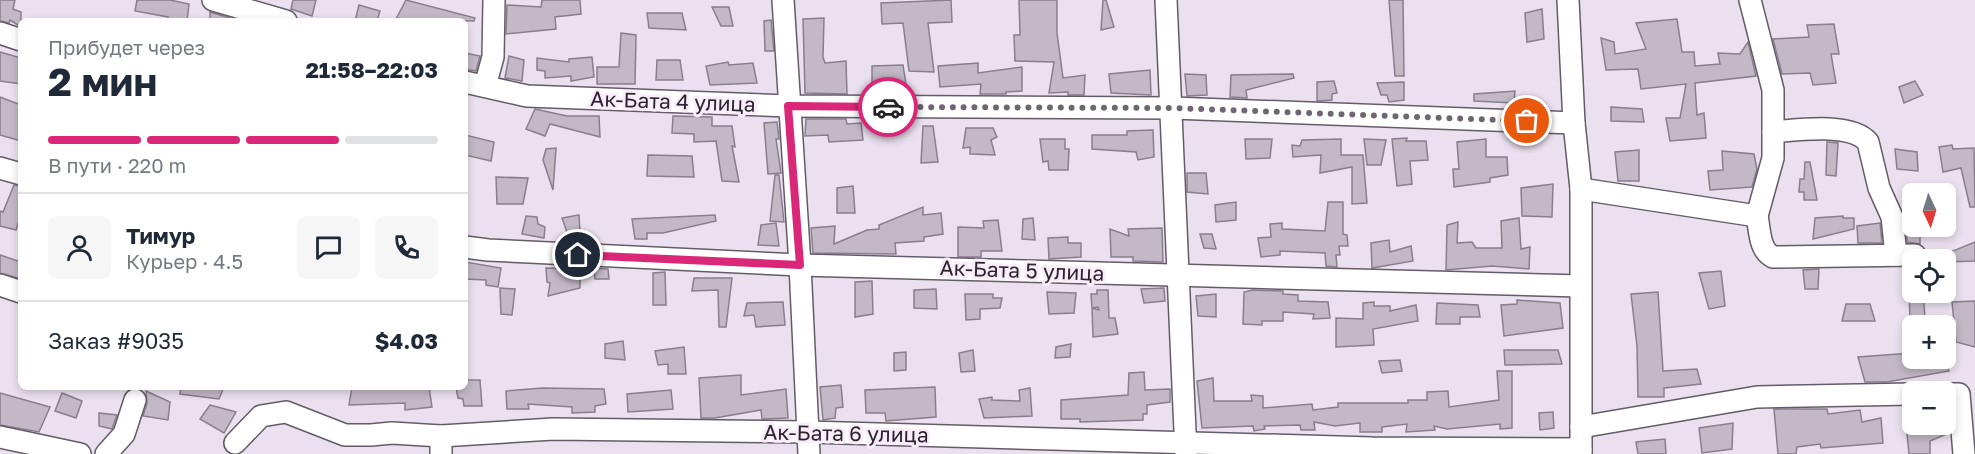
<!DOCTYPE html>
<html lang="ru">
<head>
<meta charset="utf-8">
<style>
	body { margin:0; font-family:"Golos Text",sans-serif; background:#f6f6f7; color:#1f2937; height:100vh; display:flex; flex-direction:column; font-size:22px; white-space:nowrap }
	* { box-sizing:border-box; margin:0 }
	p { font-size:20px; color:#747a83 }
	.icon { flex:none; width:33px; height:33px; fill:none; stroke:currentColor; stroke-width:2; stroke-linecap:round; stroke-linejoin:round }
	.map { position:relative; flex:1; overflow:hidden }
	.sheet { position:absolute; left:18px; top:18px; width:450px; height:372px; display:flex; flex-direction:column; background:#fff; border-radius:9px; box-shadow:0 3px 9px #0003 }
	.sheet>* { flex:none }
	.needle { width:39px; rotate:176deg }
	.controls { position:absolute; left:1902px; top:183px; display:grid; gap:12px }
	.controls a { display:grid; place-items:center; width:54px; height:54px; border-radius:9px; background:#fff; box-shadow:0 3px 9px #0003; font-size:30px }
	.pin { position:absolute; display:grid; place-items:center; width:51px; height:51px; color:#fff; margin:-26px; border:3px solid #fff; border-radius:50%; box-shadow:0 2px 6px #0007 }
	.courier { position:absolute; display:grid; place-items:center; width:60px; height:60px; margin:-30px; border:4px solid #db2777; border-radius:50%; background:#fff; color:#222; box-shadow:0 2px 8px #0007 }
	.head em { font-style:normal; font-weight:700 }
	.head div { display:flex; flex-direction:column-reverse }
	.head { display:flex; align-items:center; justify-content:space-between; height:102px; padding:0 30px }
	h1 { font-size:39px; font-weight:700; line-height:45px }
	.bar { display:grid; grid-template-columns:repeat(4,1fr); gap:9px 6px; align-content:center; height:72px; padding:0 30px }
	.bar i { height:8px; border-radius:4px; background:#e0e1e3 }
	.bar .selected { background:#db2777 }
	.bar p { grid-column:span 4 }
	.line { display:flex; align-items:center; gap:15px; padding:0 30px; border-top:2px solid #e0e1e3 }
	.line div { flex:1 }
	.round { display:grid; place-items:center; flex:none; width:63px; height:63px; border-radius:9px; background:#f6f6f7 }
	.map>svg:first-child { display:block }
</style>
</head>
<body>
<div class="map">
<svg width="1975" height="454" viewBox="0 0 1975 454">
	<rect width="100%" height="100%" fill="#ebe0ef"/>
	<!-- building -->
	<g fill="#c3b8c6" stroke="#897e8c" stroke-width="1.5">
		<polygon points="0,0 15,0 13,9 21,12 21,27 10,20 9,23 0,21"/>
		<polygon points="137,0 170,0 189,4 187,21 168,21 168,17 135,11"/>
		<polygon points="293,0 316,0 312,16 291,9"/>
		<polygon points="406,0 475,18 474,21 396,19"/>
		<polygon points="542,0 580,0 581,14 555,17 556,29 506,34 507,5 541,7"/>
		<polygon points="951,0 952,22 928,23 934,72 909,71 903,23 882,24 881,3"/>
		<polygon points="1019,0 1057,0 1057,33 1063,78 1085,75 1084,95 1068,95 1068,92 1049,93 1054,62 1015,61 1014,35 1020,35"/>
		<polygon points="1103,0 1106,0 1114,27 1101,30"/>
		<polygon points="1389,0 1403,0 1404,76 1395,76"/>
		<polygon points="359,5 380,11 377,21 355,21"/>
		<polygon points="712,7 729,7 733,26 721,26"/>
		<polygon points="1542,9 1544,39 1527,42 1525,13"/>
		<polygon points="210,12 240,21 210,21"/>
		<polygon points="647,13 682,13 686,30 649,28"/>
		<polygon points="824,18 823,57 825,63 846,61 847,94 805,93 803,19"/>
		<polygon points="1677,19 1682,52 1694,52 1695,66 1720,64 1718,53 1740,54 1748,42 1756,76 1695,83 1697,115 1704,113 1706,138 1670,141 1666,118 1680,118 1686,84 1641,89 1638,69 1606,70 1601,38 1614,42 1615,54 1646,49 1636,23"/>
		<polygon points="771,20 774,51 765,51 764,21"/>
		<polygon points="1834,24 1839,54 1831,54 1836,83 1813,85 1810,73 1782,74 1773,39 1809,37 1807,25"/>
		<polygon points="621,33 636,35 635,84 597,84 597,67 619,67"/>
		<polygon points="0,52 21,58 21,84 0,81"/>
		<polygon points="465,53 480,56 476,71 465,69"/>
		<polygon points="509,56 524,60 522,81 505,78"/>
		<polygon points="592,57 594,77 571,81 571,76 545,78 545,71 537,70 537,58 569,62 569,59"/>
		<polygon points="657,60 680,60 683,80 656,80"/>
		<polygon points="728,62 729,65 753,63 757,83 710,85 706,66"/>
		<polygon points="978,63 978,73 1022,67 1022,91 1006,92 1006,94 980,94 981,84 940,87 938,66"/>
		<polygon points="903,65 906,84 872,83 872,66"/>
		<polygon points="1150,70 1151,95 1111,93 1109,74"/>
		<polygon points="1185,74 1206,75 1207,95 1187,96"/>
		<polygon points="1293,74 1294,78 1246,90 1247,98 1230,97 1231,75"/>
		<polygon points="1334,81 1337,93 1332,94 1332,100 1317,101 1317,82"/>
		<polygon points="1915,81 1923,95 1904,103 1899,87"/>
		<polygon points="1404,82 1404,100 1389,102 1387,95 1381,95 1377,83"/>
		<polygon points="1515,91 1514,103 1474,101 1474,94"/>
		<polygon points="0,97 21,105 21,141 0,135"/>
		<polygon points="1611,107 1642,109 1644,122 1611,121"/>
		<polygon points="535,109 567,116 599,116 600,137 550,124 545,136 526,129"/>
		<polygon points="673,116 712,117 712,126 732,126 735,147 732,146 739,182 722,181 716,141 694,142 694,134 672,133"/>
		<polygon points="806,119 846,119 847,124 861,123 863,140 829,142 828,135 805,136"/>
		<polygon points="777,122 779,139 776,139 781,173 768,174 764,123"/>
		<polygon points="923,126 933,126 938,162 921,163"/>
		<polygon points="966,128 993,128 997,137 991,140 995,155 970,154 970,147 963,148"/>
		<polygon points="1153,130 1154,157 1138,160 1136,152 1092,149 1092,135 1127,135 1127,131"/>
		<polygon points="465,135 494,142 491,161 465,155"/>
		<polygon points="1407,138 1406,141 1426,141 1428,160 1410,161 1412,184 1397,186 1392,139"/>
		<polygon points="1040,139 1065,139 1065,149 1069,149 1068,170 1049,170 1048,161 1043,162"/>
		<polygon points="1245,139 1272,139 1270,158 1246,159"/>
		<polygon points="1341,139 1341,155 1363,155 1367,203 1352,204 1352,167 1320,173 1321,155 1293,157 1292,145 1300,146 1302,140"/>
		<polygon points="1364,139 1386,140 1381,165 1367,165"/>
		<polygon points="1486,139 1486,157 1507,157 1508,175 1490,178 1490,182 1454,187 1453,169 1459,169 1457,142"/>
		<polygon points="1827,142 1838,143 1836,176 1826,175"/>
		<polygon points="1952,145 1953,149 1974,148 1975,207 1970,207 1961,168 1943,172 1939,147"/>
		<polygon points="556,148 553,190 543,160 546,149"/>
		<polygon points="1895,149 1917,152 1918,171 1897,169"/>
		<polygon points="1639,150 1639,181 1618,181 1615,152"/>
		<polygon points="1722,151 1754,154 1757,169 1752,187 1710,190 1708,171 1723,170"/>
		<polygon points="648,155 692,156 694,177 647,176"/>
		<polygon points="1805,162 1810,162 1817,200 1804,200 1804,192 1799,192 1800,179 1804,179"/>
		<polygon points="1187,173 1206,173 1208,194 1187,192"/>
		<polygon points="775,175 779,175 784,222 770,221"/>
		<polygon points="496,177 528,178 523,204 497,204"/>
		<polygon points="1553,184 1552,217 1522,216 1521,188"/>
		<polygon points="14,185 21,186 21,214 16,230 0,226 0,211 3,212"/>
		<polygon points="853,186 855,213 837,213 837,188"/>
		<polygon points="1236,202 1236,220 1216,222 1215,205"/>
		<polygon points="1328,202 1343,202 1343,234 1347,235 1348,246 1339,246 1340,255 1336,255 1337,267 1326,266 1325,253 1280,251 1280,255 1261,257 1258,238 1271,237 1270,224 1282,223 1282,229 1325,231"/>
		<polygon points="923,207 923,215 941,213 943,234 924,237 924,241 895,243 896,254 813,253 811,228 835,226 834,244 867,230 879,229 879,225"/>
		<polygon points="579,215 580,233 567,232 562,218"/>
		<polygon points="715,215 716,221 663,233 647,233 647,239 635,239 632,219"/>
		<polygon points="526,216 537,217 538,224 545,227 544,238 522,234"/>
		<polygon points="1843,216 1843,218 1854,218 1854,229 1813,239 1815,218"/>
		<polygon points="1033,218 1035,240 1022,239 1023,219"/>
		<polygon points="1519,218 1521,249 1530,247 1529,269 1492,266 1446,270 1447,225 1458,222 1457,243 1472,242 1476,248 1502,248 1501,221"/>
		<polygon points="998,220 1002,251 981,251 981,257 958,257 958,227 984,228 983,221"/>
		<polygon points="776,223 779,246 758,245 761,225"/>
		<polygon points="1880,223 1882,243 1858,243 1857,226"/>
		<polygon points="1906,226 1920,226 1920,244 1907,242"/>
		<polygon points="1162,228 1163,262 1133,261 1133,257 1111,257 1110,229 1129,236 1128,229"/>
		<polygon points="1200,234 1212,234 1216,249 1204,248"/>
		<polygon points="1068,237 1068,243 1081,243 1081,257 1049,259 1048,238"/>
		<polygon points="1389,240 1390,252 1411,246 1413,261 1372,268 1371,243"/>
		<polygon points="1975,242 1975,261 1946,262 1946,260 1931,260"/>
		<polygon points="0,255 21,262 21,279 0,273"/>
		<polygon points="465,262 501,268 498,287 486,285 486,280 465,279"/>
		<polygon points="546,268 580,269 580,288 548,296 550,283 547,282"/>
		<polygon points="594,268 608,269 609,279 595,279"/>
		<polygon points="1819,269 1818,289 1805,289 1803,270"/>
		<polygon points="1721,271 1725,306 1709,309 1699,273"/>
		<polygon points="665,272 666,305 653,305 653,273"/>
		<polygon points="694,278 732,278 726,327 719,327 718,290 692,291"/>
		<polygon points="872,281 873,314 855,317 855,282"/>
		<polygon points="500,288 515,289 512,315 501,314"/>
		<polygon points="1164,288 1165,301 1144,303 1141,289"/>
		<polygon points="936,289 937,309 914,308 914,290"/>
		<polygon points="1097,290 1108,290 1109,318 1115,318 1118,334 1093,337 1092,308 1099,310 1098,307 1092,308 1091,294 1097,294"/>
		<polygon points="1253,290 1283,291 1283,294 1298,295 1298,301 1328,302 1330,318 1313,319 1314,314 1283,312 1283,321 1262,321 1262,325 1243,324 1244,292"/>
		<polygon points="1047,292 1076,293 1074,313 1049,314"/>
		<polygon points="1658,292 1663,371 1697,369 1701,384 1664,388 1664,397 1638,397 1637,346 1631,294"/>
		<polygon points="1909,292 1923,292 1925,318 1910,319"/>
		<polygon points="965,294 993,294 993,298 1002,298 1000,308 980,309 980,319 966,320"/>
		<polygon points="1216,294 1216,317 1198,316 1196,296"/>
		<polygon points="1517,300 1560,303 1563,328 1504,336 1501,305 1517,304"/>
		<polygon points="1975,301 1975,347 1956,342 1952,302"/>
		<polygon points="783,302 785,325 756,327 754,315 744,316 747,303"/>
		<polygon points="1374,302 1374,306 1390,306 1390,311 1416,305 1418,321 1373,329 1374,345 1336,347 1336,318 1363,319 1363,303"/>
		<polygon points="1437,303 1478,305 1480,317 1460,317 1460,324 1436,324"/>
		<polygon points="1846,304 1870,304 1875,321 1842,321"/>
		<polygon points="623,341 625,360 605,358 605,344"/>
		<polygon points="1071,344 1070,357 1055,358 1056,347"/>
		<polygon points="684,347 686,374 668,374 668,364 658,365 655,351"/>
		<polygon points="973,350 975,371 961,372 959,353"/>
		<polygon points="1504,350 1558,350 1562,364 1505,365"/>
		<polygon points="906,352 906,370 894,371 894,353"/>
		<polygon points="1912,353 1912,358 1944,358 1949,371 1887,382 1865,382 1858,357"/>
		<polygon points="1400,360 1402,371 1382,373 1379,361"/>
		<polygon points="1497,371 1512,371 1512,428 1500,429 1500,424 1447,429 1434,426 1435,430 1406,432 1407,424 1382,427 1382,432 1360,432 1360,423 1335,426 1314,422 1315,430 1301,430 1300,425 1264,426 1265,429 1254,431 1253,426 1202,428 1197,381 1213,378 1214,401 1252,401 1251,395 1263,396 1263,408 1312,404 1313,410 1338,407 1338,403 1408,403 1408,400 1427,400 1427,392 1448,391 1449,407 1499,400"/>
		<polygon points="1144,372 1145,390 1170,389 1170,402 1147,405 1147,414 1143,414 1143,420 1080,422 1080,419 1061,419 1061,400 1128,395 1129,373"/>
		<polygon points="741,375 741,395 786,389 788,418 762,419 761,410 715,418 701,418 699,378"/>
		<polygon points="465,380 480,380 482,406 464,406 463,399 458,398 456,387 465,387"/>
		<polygon points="841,385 843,407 836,408 835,418 823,420 820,387"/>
		<polygon points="181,387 224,387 219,399 180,394"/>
		<polygon points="352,387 429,387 432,407 405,410 405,403 349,405"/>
		<polygon points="935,387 936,417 886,421 885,413 866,413 865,390"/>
		<polygon points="543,388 604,389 606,404 595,406 595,412 572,413 572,407 528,404 529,409 507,409 506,391"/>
		<polygon points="1030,388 1032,416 984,418 979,399 992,397 992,400 1020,401 1019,390"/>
		<polygon points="671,390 673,409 628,412 627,394"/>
		<polygon points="146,391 170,402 168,420 143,416 147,403"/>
		<polygon points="0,393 50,407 39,432 0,425"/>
		<polygon points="62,393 82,401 76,418 55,411"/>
		<polygon points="210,405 236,412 224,433 200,419"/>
		<polygon points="1774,409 1827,409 1828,414 1860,410 1862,422 1881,418 1883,443 1821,448 1820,444 1797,447 1796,454 1778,454"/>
		<polygon points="1553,412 1554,428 1540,430 1539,413"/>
		<polygon points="99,413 117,415 112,429 99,426"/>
		<polygon points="1733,423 1732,449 1702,453 1699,428"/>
		<polygon points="1906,424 1949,424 1949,433 1930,441 1930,454 1909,454"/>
		<polygon points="1665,439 1666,454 1638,454 1636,442"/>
	</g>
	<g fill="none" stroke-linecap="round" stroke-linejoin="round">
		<!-- minor casing -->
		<g stroke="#655b68" stroke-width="24">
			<g id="minor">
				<polyline points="213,0 286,21"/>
				<polyline points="783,0 800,265 809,454"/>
				<polyline points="1166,0 1186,454"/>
				<polyline points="1568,0 1574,123 1581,189 1581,454"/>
				<polyline points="1750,0 1773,90 1773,158 1757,216"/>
				<polyline points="0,33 21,40"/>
				<polyline points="465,82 527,96 788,106 1173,108 1574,123"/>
				<polyline points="485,86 493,57 494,0"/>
				<path d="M 1773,132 C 1797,130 1851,122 1868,142 L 1879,188 L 1892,217 L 1896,255"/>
				<polyline points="0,168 21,174"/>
				<path d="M 1581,189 L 1757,216 C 1760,230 1759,250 1773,257 L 1915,255"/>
				<polyline points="465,247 488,250 800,265 1580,286"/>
				<polyline points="0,285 21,292"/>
				<polyline points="1946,394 1959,394 1964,454"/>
				<polyline points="1581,427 1757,397 1912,394"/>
				<polyline points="0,437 80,454"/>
				<polyline points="235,443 261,416 286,412 345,435 371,435 392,433 441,436 553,429 808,432 1372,448 1581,449"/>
				<polyline points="106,454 124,434 135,400"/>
				<polyline points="441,454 441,436"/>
			</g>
		</g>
		<!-- minor -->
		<use href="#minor" stroke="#fff" stroke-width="21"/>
	</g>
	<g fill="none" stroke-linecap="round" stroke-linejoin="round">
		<!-- done -->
		<polyline stroke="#6e6670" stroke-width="6" stroke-dasharray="0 10.8" points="888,107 1173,108 1527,121"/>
		<!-- route -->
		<polyline stroke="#db2777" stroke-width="8" points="578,255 800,265 788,106 888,107"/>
	</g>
	<g text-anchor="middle" stroke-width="6" stroke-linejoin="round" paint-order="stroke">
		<!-- street labels -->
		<g font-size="21" fill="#2a252b" stroke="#f9edfc">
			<text transform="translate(673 102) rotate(2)" y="7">Ак-Бата 4 улица</text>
			<text transform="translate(1022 271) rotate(2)" y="7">Ак-Бата 5 улица</text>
			<text transform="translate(846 434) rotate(1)" y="7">Ак-Бата 6 улица</text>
		</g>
	</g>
</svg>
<div class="controls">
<a><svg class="needle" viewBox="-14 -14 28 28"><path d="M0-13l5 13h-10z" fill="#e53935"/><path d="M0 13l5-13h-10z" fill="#747a83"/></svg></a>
<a><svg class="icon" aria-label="locate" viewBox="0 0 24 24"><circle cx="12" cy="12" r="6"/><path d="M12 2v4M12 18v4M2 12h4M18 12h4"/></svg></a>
<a>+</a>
<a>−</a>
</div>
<div class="pin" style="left:1527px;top:121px;background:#ea580c"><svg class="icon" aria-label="bag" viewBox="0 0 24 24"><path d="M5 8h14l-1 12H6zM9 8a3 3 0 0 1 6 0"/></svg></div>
<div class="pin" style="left:578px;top:255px;background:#1f2937"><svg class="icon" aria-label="home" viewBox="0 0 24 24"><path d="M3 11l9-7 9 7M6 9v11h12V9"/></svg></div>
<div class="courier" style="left:888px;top:107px"><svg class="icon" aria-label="car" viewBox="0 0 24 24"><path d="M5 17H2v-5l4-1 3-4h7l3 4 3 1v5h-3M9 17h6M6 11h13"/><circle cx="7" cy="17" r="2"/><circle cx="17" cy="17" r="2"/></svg></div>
<section class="sheet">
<div class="head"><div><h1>2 мин</h1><p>Прибудет через</p></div><em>21:58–22:03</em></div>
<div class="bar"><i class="selected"></i><i class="selected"></i><i class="selected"></i><i></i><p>В пути · 220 m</p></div>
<div class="line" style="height:108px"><a class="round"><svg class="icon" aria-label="person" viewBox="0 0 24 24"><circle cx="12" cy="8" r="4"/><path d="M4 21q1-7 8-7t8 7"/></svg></a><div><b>Тимур</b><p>Курьер · 4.5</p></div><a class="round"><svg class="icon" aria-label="chat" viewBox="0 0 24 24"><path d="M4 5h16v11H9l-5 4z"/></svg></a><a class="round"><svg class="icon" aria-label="phone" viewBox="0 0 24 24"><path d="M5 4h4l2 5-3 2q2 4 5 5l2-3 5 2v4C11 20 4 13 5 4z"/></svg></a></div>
<div class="line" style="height:78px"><div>Заказ #9035</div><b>$4.03</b></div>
</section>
</div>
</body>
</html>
